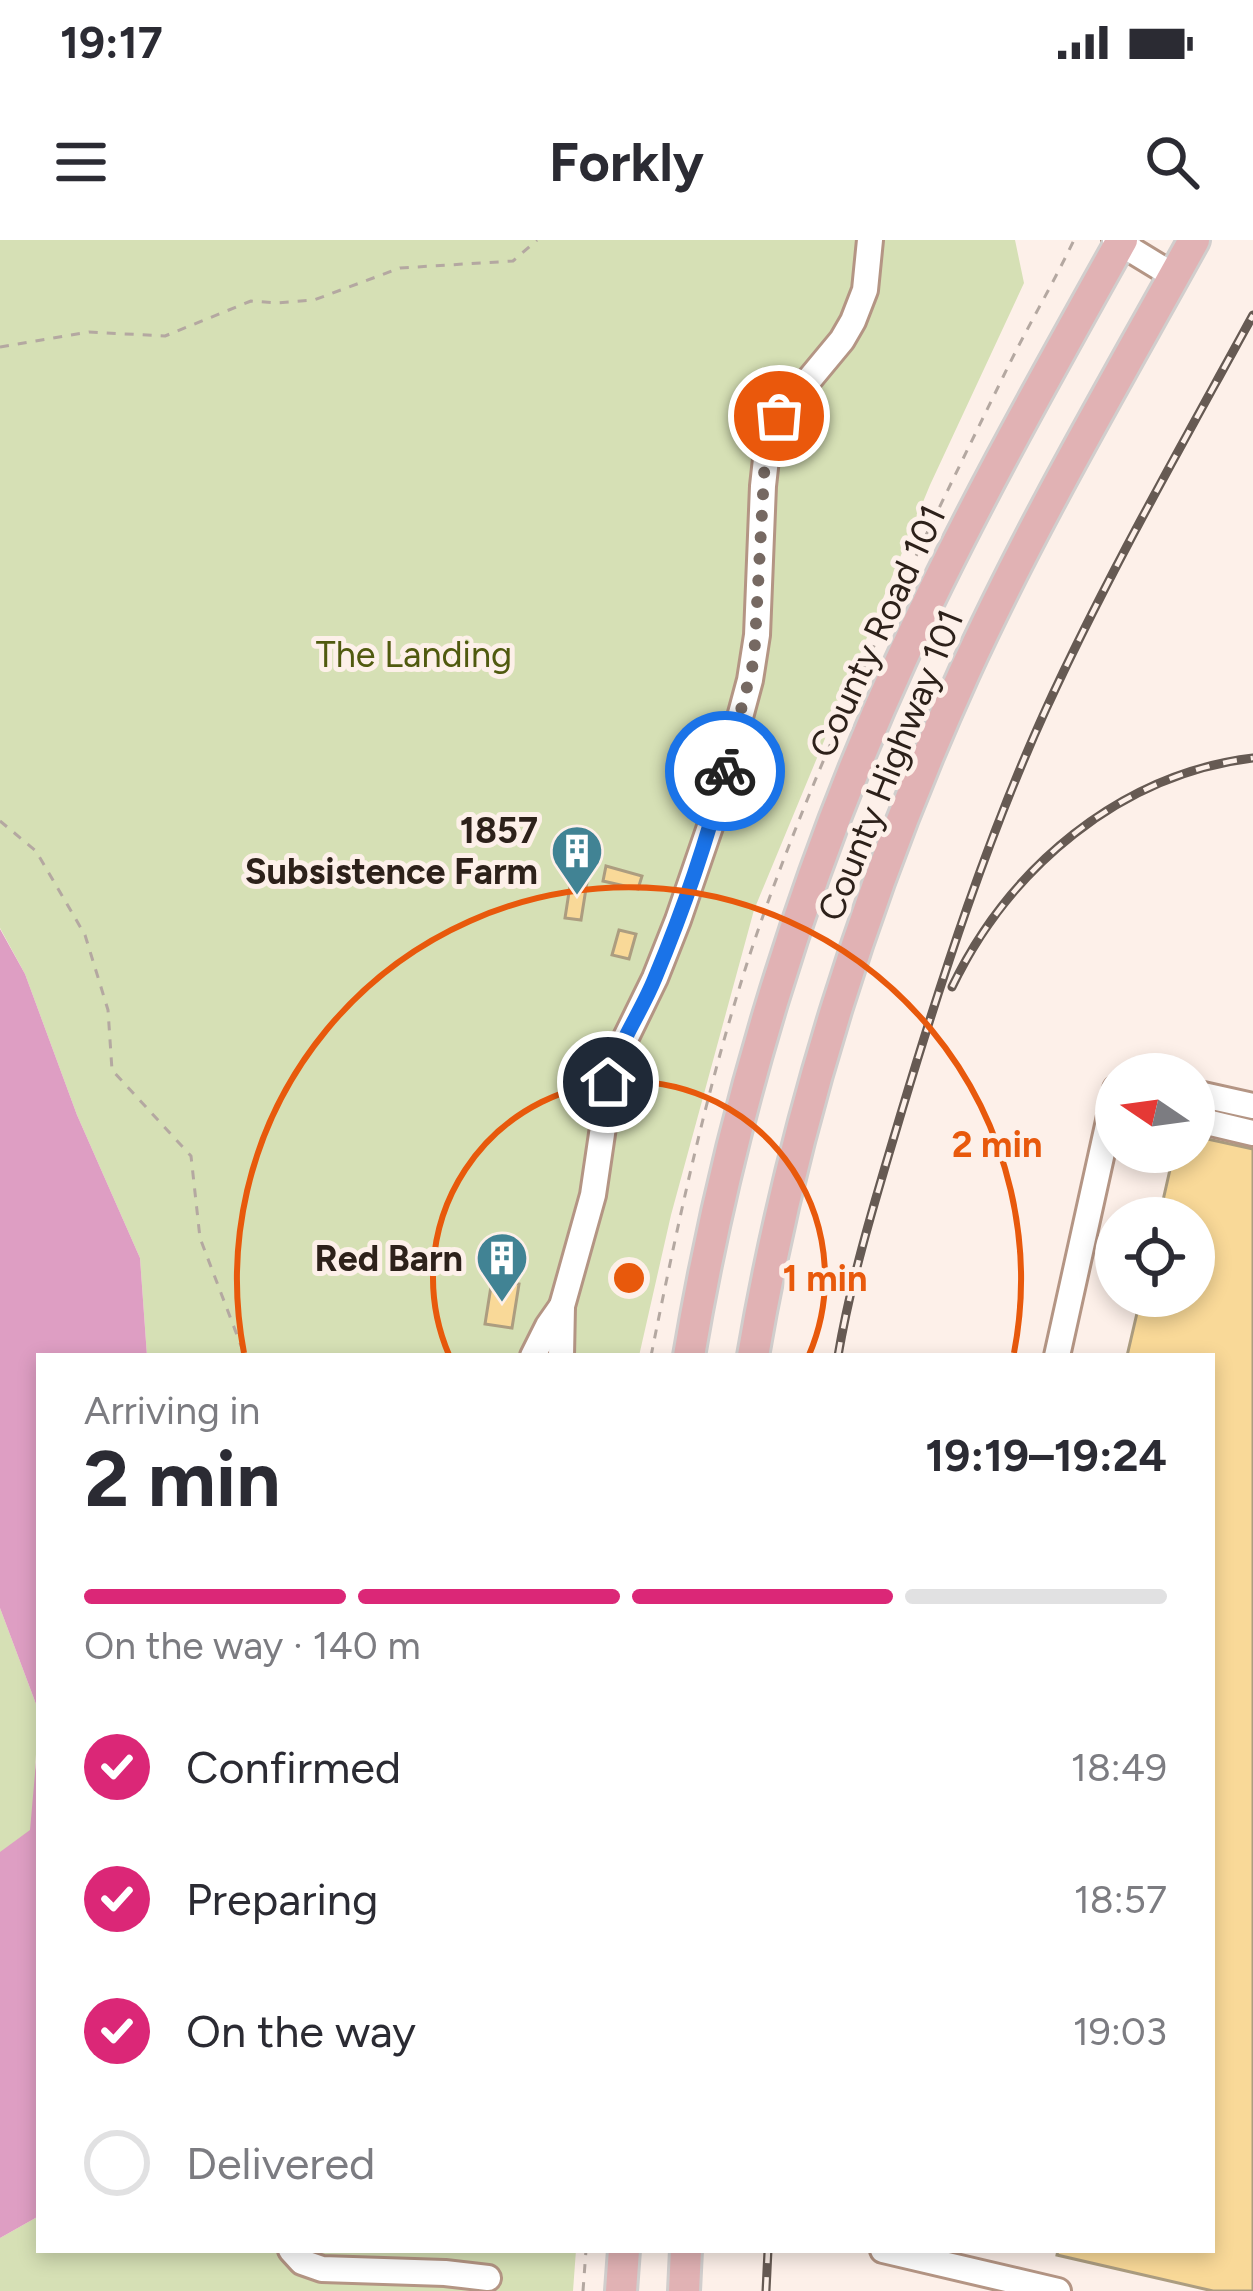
<!DOCTYPE html>
<html lang="en">
<head>
<meta charset="utf-8">
<style>
	body { margin:0; font-family:Figtree,sans-serif; background:#f2f2f3; color:#2b2b33; height:100vh; display:flex; flex-direction:column; font-size:45px; white-space:nowrap }
	* { box-sizing:border-box; margin:0 }
	p { font-size:39px; color:#7c7c81 }
	.icon { flex:none; width:66px; height:66px; fill:none; stroke:currentColor; stroke-width:2; stroke-linecap:round; stroke-linejoin:round }
	.map { position:relative; flex:1; overflow:hidden }
	.side { position:absolute; left:36px; top:1113px; width:1179px; height:900px; display:flex; flex-direction:column; background:#fff; border-radius:0px; box-shadow:0 6px 18px #0003 }
	.side>* { flex:none }
	.needle { width:78px; rotate:283deg }
	.buttons { position:absolute; left:1095px; top:813px; display:grid; gap:24px }
	.buttons a { display:grid; place-items:center; width:120px; height:120px; border-radius:50%; background:#fff; box-shadow:0 6px 18px #0003; font-size:60px }
	.pin { position:absolute; display:grid; place-items:center; width:102px; height:102px; color:#fff; margin:-51px; border:6px solid #fff; border-radius:50%; box-shadow:0 3px 12px #0007 }
	.courier { position:absolute; display:grid; place-items:center; width:120px; height:120px; margin:-60px; border:9px solid #1a73e8; border-radius:50%; background:#fff; color:#222; box-shadow:0 3px 15px #0007 }
	.headline em { font-style:normal; font-weight:700 }
	.headline div { display:flex; flex-direction:column-reverse }
	.headline { display:flex; align-items:center; justify-content:space-between; height:204px; padding:0 48px }
	h1 { font-size:78px; font-weight:700; line-height:90px }
	.bar { display:grid; grid-template-columns:repeat(4,1fr); gap:18px 12px; align-content:center; height:144px; padding:0 48px }
	.bar i { height:15px; border-radius:9px; background:#e1e1e2 }
	.bar .on { background:#db2777 }
	.bar p { grid-column:span 4 }
	ol { padding:0 48px; list-style:none }
	li { display:flex; align-items:center; gap:36px; height:132px }
	li p { margin-inline-start:auto }
	li .icon { padding:12px; border-radius:50%; background:#db2777; color:#fff; stroke-width:4 }
	li:last-child { color:#7c7c81 }
	li i { width:66px; height:66px; border:6px solid #e1e1e2; border-radius:50% }
	.status { display:flex; justify-content:space-between; align-items:center; height:84px; padding:0 60px; background:#fff; direction:ltr }
	.status svg { height:33px; fill:currentColor }
	header { display:flex; justify-content:space-between; align-items:center; height:156px; padding:0 48px; background:#fff; font-size:54px; font-weight:700 }
	.map>svg:first-child { display:block }
</style>
</head>
<body>
<div class="status"><b>19:17</b><svg viewBox="0 0 49 12"><path d="M0 12V9h3v3zM5 12V6h3v6zM10 12V3h3v9zM15 12V0h3v12zM26 1h20v11H26zM47 4h2v5h-2z"/></svg></div>
<header><svg class="icon" aria-label="menu" viewBox="0 0 24 24"><path d="M4 6h16M4 12h16M4 18h16"/></svg>Forkly<svg class="icon" aria-label="search" viewBox="0 0 24 24"><circle cx="10" cy="10" r="6"/><path d="M15 15l6 6"/></svg></header>
<div class="map">
<svg width="1253" height="2051" viewBox="0 0 1253 2051">
	<rect width="100%" height="100%" fill="#fdf0e9"/>
	<!-- green -->
	<g fill="#d6e0b5">
		<polygon points="0,0 1015,0 1024,43 930,245 754,670 671,975 639,1116 147,1116 140,1018 77,875 25,734 0,688"/>
		<polygon points="0,1368 39,1472 35,1528 39,1540 0,1908"/>
		<polygon points="39,1976 39,2010 576,2010 573,2051 0,2051 0,1998"/>
	</g>
	<!-- water -->
	<g fill="#de9ec3">
		<polygon points="0,689 25,734 77,875 140,1018 147,1116 39,1116 39,1472 0,1368"/>
		<polygon points="39,1488 39,1976 0,1998 0,1612 30,1590"/>
	</g>
	<!-- building -->
	<g fill="#f9d998" stroke="#ac9d80" stroke-width="3">
		<polygon points="606,626 642,636 638,649 603,641"/>
		<polygon points="572,633 588,636 581,680 565,678"/>
		<polygon points="619,690 636,694 629,719 612,715"/>
		<polygon points="1194,896 1253,909 1253,2051 1213,2051 1057,2015 1058,2010 1212,2010 1212,1116 1127,1116 1141,1056 1194,1056 1194,978 1159,978 1174,912 1194,912"/>
		<polygon points="492,1040 519,1044 512,1088 485,1084"/>
	</g>
	<g fill="none" stroke-linecap="round" stroke-linejoin="round">
		<!-- minor casing -->
		<g stroke="#b49584" stroke-width="30">
			<g id="minor">
				<polyline points="1115,0 1174,36"/>
				<polyline points="1194,853 1253,866"/>
				<polyline points="1194,879 1253,893"/>
				<polyline points="533,1116 548,1086 562,1066"/>
				<polyline points="561,1116 562,1066 593,955 612,826 655,738 678,680 713,578 750,440 757,395 763,246 768,201 779,176 842,100 853,81 865,50 870,0"/>
				<polyline points="1057,1116 1116,849"/>
				<polyline points="291,2010 302,2022 322,2029 445,2033 488,2038"/>
				<polyline points="883,2010 1058,2051"/>
			</g>
		</g>
		<!-- major casing -->
		<g stroke="#d1cecd" stroke-width="36">
			<g id="major">
				<path d="M 689,1116 C 729,878 801,639 901,420 C 967,276 1045,138 1122,0"/>
				<path d="M 753,1116 C 793,882 866,649 964,433 C 1032,284 1115,143 1194,0"/>
				<polyline points="621,2051 624,2010"/>
				<polyline points="684,2051 686,2010"/>
			</g>
		</g>
		<!-- path -->
		<g stroke="#b4a8a1" stroke-width="3" stroke-dasharray="9 9" stroke-linecap="butt">
			<polyline points="0,107 89,92 165,96 251,61 277,63 314,60 400,28 513,21 537,0"/>
			<polyline points="0,581 36,611 85,695 108,770 112,830 191,916 200,998 245,1116"/>
			<path d="M 651,1116 C 679,977 709,837 754,702 C 819,510 914,319 1003,137 C 1025,91 1052,46 1074,0"/>
			<polyline points="583,2051 586,2010"/>
		</g>
		<!-- minor -->
		<use href="#minor" stroke="#fff" stroke-width="24"/>
		<!-- major -->
		<use href="#major" stroke="#e1b2b4" stroke-width="30"/>
		<!-- rail casing -->
		<g stroke="#665a53" stroke-width="9">
			<g id="rail">
				<path d="M 952,747 C 1009,628 1120,534 1253,518"/>
				<path d="M 838,1116 C 852,1033 878,951 902,870 C 943,734 987,599 1046,469 C 1108,334 1182,205 1253,75"/>
				<polyline points="766,2051 768,2010"/>
			</g>
		</g>
		<!-- rail -->
		<use href="#rail" stroke="#fdf0e9" stroke-width="4.5" stroke-dasharray="14" stroke-linecap="butt"/>
	</g>
	<g fill="none" stroke-linecap="round" stroke-linejoin="round">
		<!-- done -->
		<polyline stroke="#766962" stroke-width="12" stroke-dasharray="0 21.6" points="725,531 754,420 765,217 768,202 779,176"/>
		<!-- route -->
		<path stroke="#1a73e8" stroke-width="15" d="M 608,842 C 617,805 641,773 655,738 C 683,671 707,601 725,531"/>
	</g>
	<!-- distance rings -->
	<g fill="none" stroke="#e8590c" stroke-width="6">
		<path d="M449 1115A196 196 0 1 1 809 1115"/>
		<path d="M244 1113A392 392 0 1 1 1014 1113"/>
	</g>
	<!-- icons -->
	<defs>
		<g id="building-pin" transform="scale(2.7)"><path d="M0 17L-7.5 6A9.5 9.5 0 1 1 7.5 6Z" fill="#418394" stroke="#fdf0e9"/><path d="M-4-6H4V6H1V3H-1V6H-4ZM-2.5-4.3h1.7v1.8h-1.7ZM.8-4.3h1.7v1.8H.8ZM-2.5-1h1.7V.8h-1.7ZM.8-1h1.7V.8H.8Z" fill="#fff"/></g>
	</defs>
	<g fill-rule="evenodd">
		<use href="#building-pin" x="577" y="611"/>
		<use href="#building-pin" x="502" y="1018"/>
	</g>
	<g text-anchor="middle" stroke-width="10" stroke-linejoin="round" paint-order="stroke">
		<!-- street labels -->
		<g font-size="36" fill="#2d211a" stroke="#fdf0e9">
			<text transform="translate(877 391) rotate(-65)" y="13">County Road 101</text>
			<text transform="translate(890 525) rotate(-68)" y="13">County Highway 101</text>
		</g>
		<!-- park labels -->
		<g font-size="36" fill="#505a0f" stroke="#fdf0e9">
			<text x="414" y="427">The Landing</text>
		</g>
		<!-- poi labels -->
		<g font-size="36" font-weight="bold" fill="#2d211a" stroke="#fdf0e9" text-anchor="end">
			<text x="538" y="603">1857<tspan x="538" dy="41">Subsistence Farm</tspan></text>
			<text x="463" y="1031">Red Barn</text>
		</g>
	</g>
	<circle cx="629" cy="1038" r="18" fill="#e8590c" stroke="#fdf0e9" stroke-width="6"/>
	<g font-size="36" text-anchor="middle" font-weight="bold" fill="#e8590c" stroke="#fdf0e9" stroke-width="10" stroke-linejoin="round" paint-order="stroke">
		<text x="997" y="917">2 min</text>
		<text x="825" y="1051">1 min</text>
	</g>
</svg>
<div class="buttons">
<a><svg class="needle" viewBox="-14 -14 28 28"><path d="M0-13l5 13h-10z" fill="#e53935"/><path d="M0 13l5-13h-10z" fill="#7c7c81"/></svg></a>
<a><svg class="icon" aria-label="locate" viewBox="0 0 24 24"><circle cx="12" cy="12" r="6"/><path d="M12 2v4M12 18v4M2 12h4M18 12h4"/></svg></a>
</div>
<div class="pin" style="left:779px;top:176px;background:#ea580c"><svg class="icon" aria-label="bag" viewBox="0 0 24 24"><path d="M5 8h14l-1 12H6zM9 8a3 3 0 0 1 6 0"/></svg></div>
<div class="pin" style="left:608px;top:842px;background:#1f2937"><svg class="icon" aria-label="home" viewBox="0 0 24 24"><path d="M3 11l9-7 9 7M6 9v11h12V9"/></svg></div>
<div class="courier" style="left:725px;top:531px"><svg class="icon" aria-label="bike" viewBox="0 0 24 24"><circle cx="6" cy="16" r="4"/><circle cx="18" cy="16" r="4"/><path d="M6 16l4-8h5l3 8M10 8l3 8H6M13 5h3"/></svg></div>
<section class="side">
<div class="headline"><div><h1>2 min</h1><p>Arriving in</p></div><em>19:19–19:24</em></div>
<div class="bar"><i class="on"></i><i class="on"></i><i class="on"></i><i></i><p>On the way · 140 m</p></div>
<ol>
<li><svg class="icon" aria-label="check" viewBox="0 0 24 24"><path d="M5 12l5 5 9-10"/></svg>Confirmed<p>18:49</p></li>
<li><svg class="icon" aria-label="check" viewBox="0 0 24 24"><path d="M5 12l5 5 9-10"/></svg>Preparing<p>18:57</p></li>
<li><svg class="icon" aria-label="check" viewBox="0 0 24 24"><path d="M5 12l5 5 9-10"/></svg>On the way<p>19:03</p></li>
<li><i></i>Delivered</li>
</ol>
</section>
</div>
</body>
</html>
